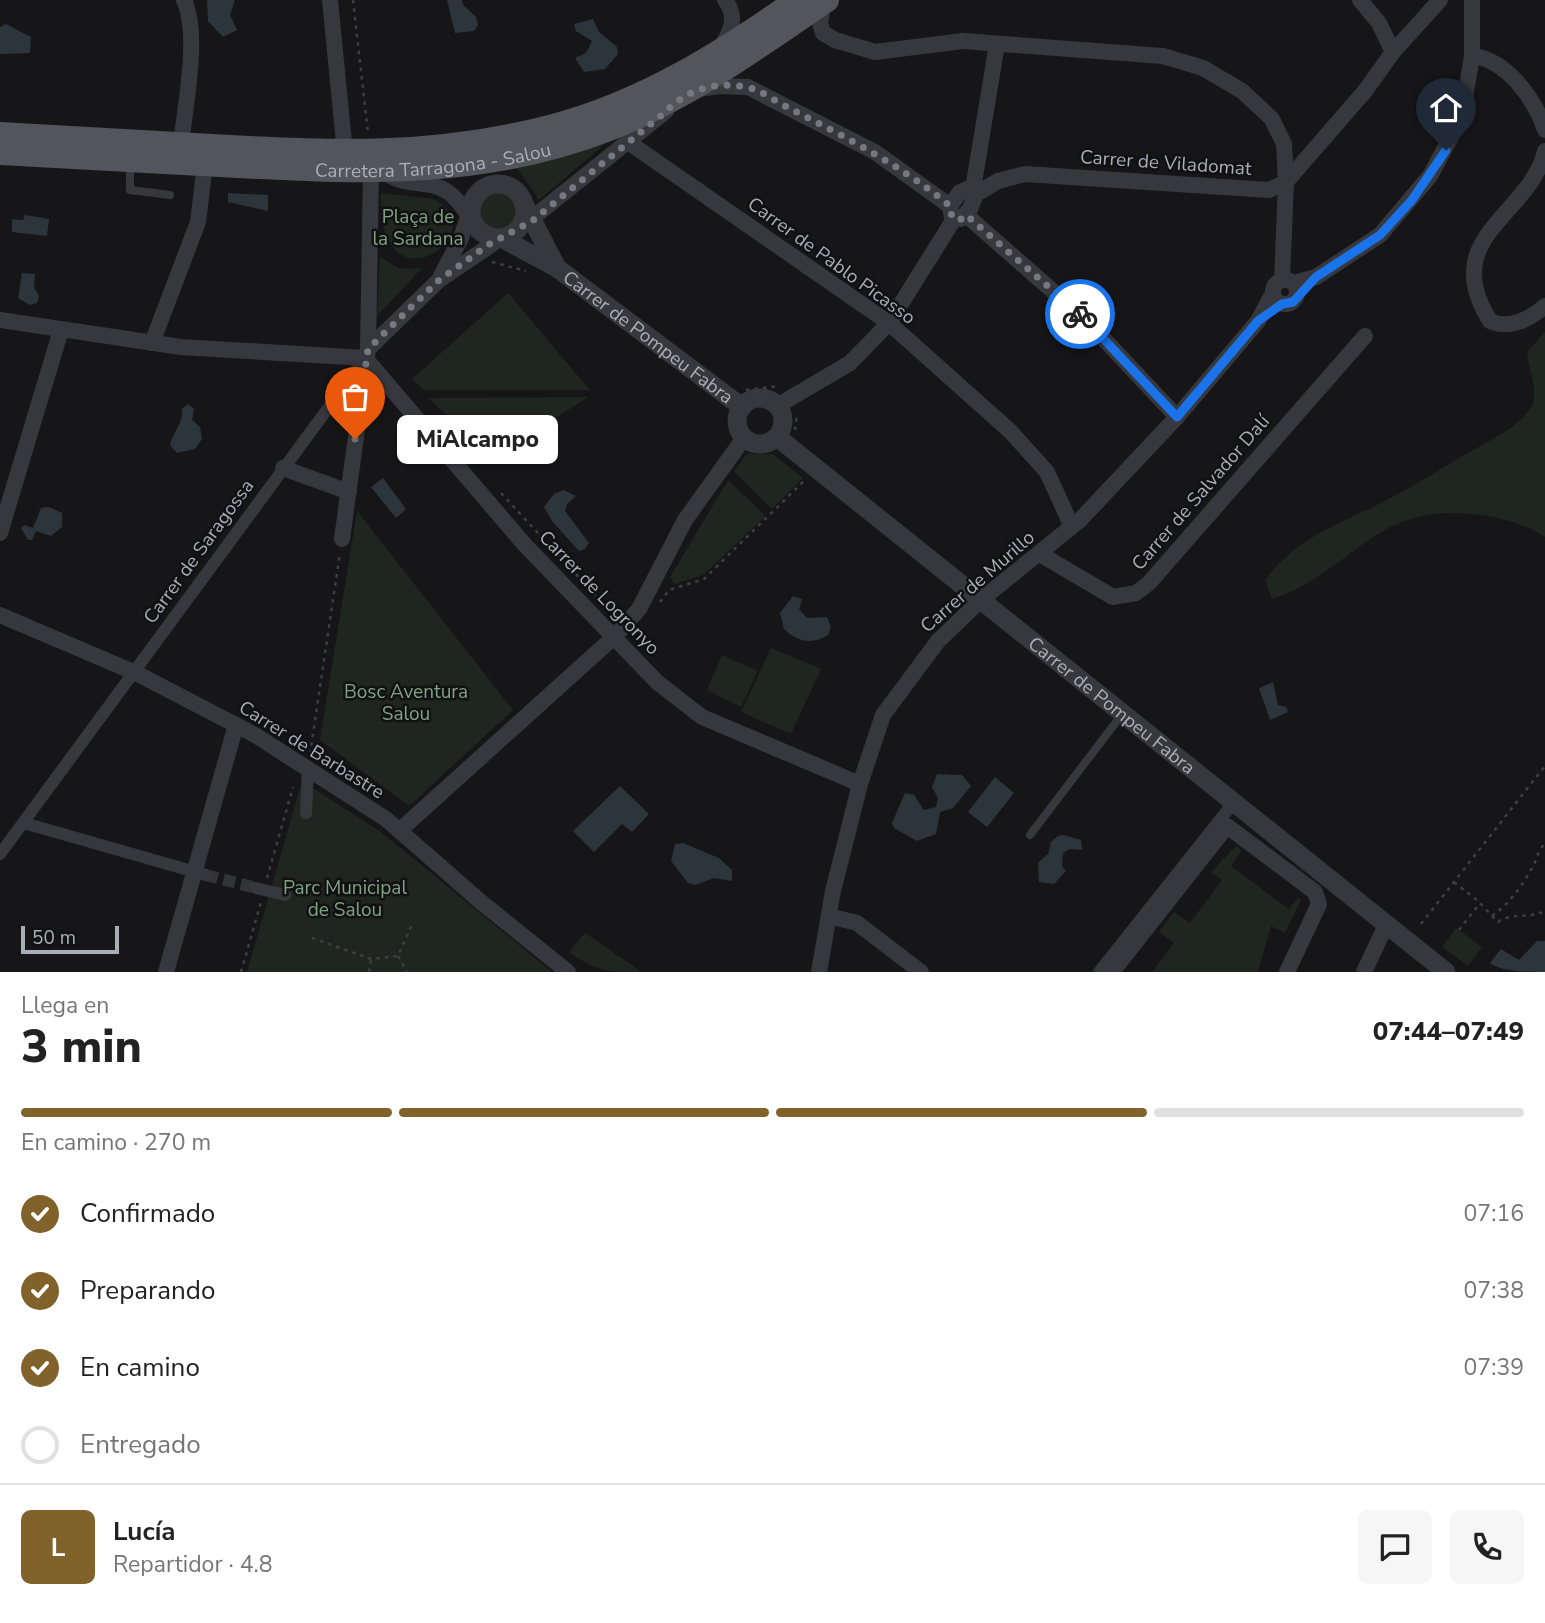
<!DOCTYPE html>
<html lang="es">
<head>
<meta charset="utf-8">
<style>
	body { margin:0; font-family:"Nunito Sans",sans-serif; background:#f6f6f6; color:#222; height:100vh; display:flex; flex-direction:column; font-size:26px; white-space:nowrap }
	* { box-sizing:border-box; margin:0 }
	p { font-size:23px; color:#767676 }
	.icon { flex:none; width:38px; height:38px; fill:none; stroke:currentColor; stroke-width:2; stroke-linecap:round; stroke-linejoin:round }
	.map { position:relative; height:972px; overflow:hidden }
	.drawer { display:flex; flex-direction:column; background:#fff; flex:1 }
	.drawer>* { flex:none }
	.scale { position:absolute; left:21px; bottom:18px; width:98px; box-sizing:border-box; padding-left:7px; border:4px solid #a8adb8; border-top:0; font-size:19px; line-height:24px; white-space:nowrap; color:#a8adb8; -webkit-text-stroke:5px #111113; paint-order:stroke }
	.pin { position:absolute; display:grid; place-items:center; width:60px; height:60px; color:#fff; margin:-72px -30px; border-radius:50% 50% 50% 0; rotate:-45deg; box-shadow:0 0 7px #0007 }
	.pin .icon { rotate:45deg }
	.courier { position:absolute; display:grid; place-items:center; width:70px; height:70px; margin:-35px; border:5px solid #1a73e8; border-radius:50%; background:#fff; color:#222; box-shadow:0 2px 9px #0007 }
	.bubble { position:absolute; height:49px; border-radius:10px; background:#fff; box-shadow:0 2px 5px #0004; font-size:23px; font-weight:800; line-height:49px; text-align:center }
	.overview em { font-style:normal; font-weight:800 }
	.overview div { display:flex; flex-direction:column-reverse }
	.overview { display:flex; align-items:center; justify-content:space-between; height:119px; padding:0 21px }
	h1 { font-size:46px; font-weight:800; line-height:52px }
	.bar { display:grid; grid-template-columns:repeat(4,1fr); gap:10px 7px; align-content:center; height:84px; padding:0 21px }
	.bar i { height:9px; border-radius:5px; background:#e0e0e0 }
	.bar .current { background:#80622a }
	.bar p { grid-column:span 4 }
	.line { display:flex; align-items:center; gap:18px; padding:0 21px; border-top:2px solid #e0e0e0 }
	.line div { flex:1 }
	.round { display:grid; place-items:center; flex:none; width:74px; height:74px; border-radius:10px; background:#f6f6f6 }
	ol { padding:0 21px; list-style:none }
	li { display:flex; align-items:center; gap:21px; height:77px }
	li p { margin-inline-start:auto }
	li .icon { padding:7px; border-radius:50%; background:#80622a; color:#fff; stroke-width:4 }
	li:last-child { color:#767676 }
	li i { width:38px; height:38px; border:4px solid #e0e0e0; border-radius:50% }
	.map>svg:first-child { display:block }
</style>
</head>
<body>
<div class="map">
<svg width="1545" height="972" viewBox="0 0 1545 972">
	<rect width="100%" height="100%" fill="#161618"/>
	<!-- green -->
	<g fill="#1e261f">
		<polygon points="606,143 539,200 516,167"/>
		<circle cx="499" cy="211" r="19"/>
		<path d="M 381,193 L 435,199 L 449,210 C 473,249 377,304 381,193 Z"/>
		<polygon points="380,257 400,269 422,268 377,316"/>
		<polygon points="508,293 590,390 424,390 412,379"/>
		<path d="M 1545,332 L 1545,537 C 1525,524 1503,518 1479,515 C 1374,500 1356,571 1272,599 L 1265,580 C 1297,538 1333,527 1379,504 C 1411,488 1442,468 1473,450 C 1491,440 1522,425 1532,405 C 1539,389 1528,369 1527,352 Z"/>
		<polygon points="588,397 493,459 428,398"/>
		<polygon points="747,454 773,454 803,478 772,509 734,471"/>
		<polygon points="728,480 766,516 703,575 675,584 670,577"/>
		<polygon points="357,511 513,710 409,806 320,740"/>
		<polygon points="771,648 821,669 791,734 741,712"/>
		<polygon points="722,655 758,671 741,707 707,690"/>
		<polygon points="302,781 381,832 552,972 247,972"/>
		<polygon points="1236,846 1242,850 1231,866 1289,909 1298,898 1301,900 1285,933 1271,926 1258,972 1152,972 1174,943 1159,932 1174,912 1190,923 1222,880 1211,872"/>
		<polygon points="1456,928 1482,947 1468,966 1442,947"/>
		<path d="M 585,933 L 642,972 C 608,972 597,972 569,952 Z"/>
	</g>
	<!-- water -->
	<g fill="#2c353c">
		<polygon points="207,0 235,0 230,15 237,30 223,37 208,21"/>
		<polygon points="447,0 462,0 463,5 476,17 478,25 474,31 455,33"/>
		<polygon points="593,19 599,32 617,47 618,54 605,69 584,72 575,58 586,53 592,41 576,31 574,24"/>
		<polygon points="6,24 31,37 30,53 0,54 0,27"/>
		<polygon points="228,193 268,195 268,211 228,202"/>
		<polygon points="25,215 49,219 47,236 12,232 12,219 23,220"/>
		<polygon points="22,273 35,274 34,287 39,296 37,303 30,305 18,298"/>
		<path d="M 188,404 L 194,409 L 192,420 L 200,427 L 202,439 L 195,449 L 177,453 L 170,445 C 173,432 183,424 182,409 Z"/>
		<polygon points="383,478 406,509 396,518 371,487"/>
		<polygon points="563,490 576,496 567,504 565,511 589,543 585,549 579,551 552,521 544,507 554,494"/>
		<polygon points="49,507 62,513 62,527 51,536 36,531 32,540 28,540 21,528 24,525 33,528 41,508"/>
		<path d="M 793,596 L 802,599 L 799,609 L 807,618 L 827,617 L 831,627 L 828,635 C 812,645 798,642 784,629 L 780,613 Z"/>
		<polygon points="1273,682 1278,705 1286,707 1288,712 1270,720 1259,688"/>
		<polygon points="937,774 962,775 971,786 953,808 940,812 936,834 917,841 894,828 892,823 905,793 914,795 924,810 936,807 938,798 932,787"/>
		<polygon points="995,777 1014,793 987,827 968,812"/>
		<polygon points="620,786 649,814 632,832 622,824 594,852 573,831"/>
		<polygon points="1064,835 1081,840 1082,850 1070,849 1063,853 1062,866 1066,871 1054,884 1039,882 1038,863 1048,854 1051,842 1058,836"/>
		<polygon points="683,843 719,858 732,870 732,881 714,878 695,885 688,883 671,861 675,844"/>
		<path d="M 1537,941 L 1545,941 L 1545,972 C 1527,972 1502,972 1490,963 L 1501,949 L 1519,960 Z"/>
	</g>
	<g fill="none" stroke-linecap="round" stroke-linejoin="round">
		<!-- pedestrian-tunnel -->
		<polyline stroke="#333438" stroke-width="12" stroke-dasharray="12 6" stroke-linecap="butt" points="206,875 256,888"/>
		<!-- path -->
		<g stroke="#3d3f44" stroke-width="2.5" stroke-dasharray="3.5 5" stroke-linecap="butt">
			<polyline points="353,0 368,133"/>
			<polyline points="492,262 526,271"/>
			<polyline points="746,390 780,386"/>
			<polyline points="795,430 797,413"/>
			<polyline points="501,493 609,610 618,612"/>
			<polyline points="660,602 669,590 704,579 805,480"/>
			<polyline points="310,754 340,553"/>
			<polyline points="267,878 293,787"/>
			<path d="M 1454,882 L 1477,900 L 1498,922 C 1513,912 1528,919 1545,911"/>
			<path d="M 1492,916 C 1509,904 1522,886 1532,868 C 1538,859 1536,852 1545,844"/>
			<polyline points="1421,924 1545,766"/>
			<polyline points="1459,930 1480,903"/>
			<polyline points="312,938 371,959 398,956 413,922"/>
			<polyline points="398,956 407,972"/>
			<polyline points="241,972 261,902"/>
			<polyline points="369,972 371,959"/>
		</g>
		<!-- service -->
		<g stroke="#37383d" stroke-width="8">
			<polyline points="130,163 130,190 170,195"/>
			<polyline points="1030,835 1123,713"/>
		</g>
		<!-- pedestrian -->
		<g stroke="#37383d" stroke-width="12">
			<polyline points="306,813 308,768"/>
			<polyline points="24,823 206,875"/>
			<polyline points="0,854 365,358"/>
			<polyline points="256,888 285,895"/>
			<polyline points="1099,972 1234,802"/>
		</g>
		<!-- minor -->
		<g stroke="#37383d" stroke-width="16">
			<polyline points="330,0 345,153"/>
			<polyline points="829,0 822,10 820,23 823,33 835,40 875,52 963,41 1163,56 1203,68 1242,91 1272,119 1284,144 1286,182 1282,280"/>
			<polyline points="1360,0 1379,23 1393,52"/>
			<path d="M 722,45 C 732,30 737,16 725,0"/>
			<path d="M 1472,56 C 1506,59 1535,99 1545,130"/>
			<polyline points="700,89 717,86 748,87 875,152 950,206"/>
			<polyline points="628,142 889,323 1010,431 1047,472 1072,527"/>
			<path d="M 181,144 C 185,106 200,35 184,0"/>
			<path d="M 1545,151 C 1530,216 1437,236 1490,321 C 1509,330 1530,319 1545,306"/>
			<path d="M 386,173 C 404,187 429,179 448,192 C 460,200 467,215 476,226"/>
			<polygon points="967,189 973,189 976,194 970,209 961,219 952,218 950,206 960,192"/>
			<polyline points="973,189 997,44"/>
			<polyline points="976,194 998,181 1025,174 1269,190 1286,182 1365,91 1393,52 1440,0"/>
			<polyline points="966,215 1087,321 1177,417"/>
			<polyline points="515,232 666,111"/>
			<polyline points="441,276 461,238 470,211"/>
			<circle cx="1285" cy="292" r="12"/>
			<polyline points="1294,283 1316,277 1380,235 1430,176 1462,116 1472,56 1472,0"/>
			<polyline points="0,320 181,347 365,358"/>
			<polyline points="152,343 198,222 205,164"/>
			<polyline points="368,349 371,172"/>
			<polyline points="365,358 524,544 657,682 702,717 860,784"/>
			<polyline points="777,406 850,363 889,323 954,219"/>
			<polyline points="283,468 349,492"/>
			<polyline points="0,533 61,330"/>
			<polyline points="342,539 368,349 438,281 501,238"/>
			<polyline points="1040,554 1113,597 1136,593 1149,583 1365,336"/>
			<polyline points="0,615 136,673 255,735 386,819 481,902 568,972"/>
			<polyline points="399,831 614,637 639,609 685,520 744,438"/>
			<polyline points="829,916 857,923 921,972"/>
			<polyline points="166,972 236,725"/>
			<polyline points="819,972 833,891 860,784 883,715 938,641 982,599 1080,520 1177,417 1258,321 1273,293"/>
			<polyline points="1112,972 1227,826 1315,892 1319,904 1287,972"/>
			<polyline points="1364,972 1386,925"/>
		</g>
		<!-- tertiary -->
		<g stroke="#37383d" stroke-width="19">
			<circle cx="498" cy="211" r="27"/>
			<polyline points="524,204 557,268"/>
			<path id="s1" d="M 501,238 L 557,268 L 742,407"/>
			<circle cx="760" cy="421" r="23"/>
			<path id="s2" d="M 777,437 L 1446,972"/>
		</g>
		<!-- primary -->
		<g stroke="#53555c" stroke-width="24">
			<path d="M 0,134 C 71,138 141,142 212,146 C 332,153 435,157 553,126 C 642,103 723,52 797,0"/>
			<path id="s3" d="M 0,153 C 79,157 159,162 238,166 C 367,173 486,177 609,129 C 688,98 757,48 827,0"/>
		</g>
	</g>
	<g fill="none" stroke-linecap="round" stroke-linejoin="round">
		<!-- done -->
		<path stroke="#757880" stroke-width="7" stroke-dasharray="0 12.6" d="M 355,439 L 368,349 L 438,281 L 488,245 L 532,221 L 663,114 C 686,90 712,81 746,87 C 760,89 776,102 789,108 C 845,137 901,165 950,206 L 952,218 L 961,219 L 966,215 L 1080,314"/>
		<!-- route -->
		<polyline stroke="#1a73e8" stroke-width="9" points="1080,314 1177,417 1258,321 1282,304 1293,302 1316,277 1380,235 1412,200 1446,150"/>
	</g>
	<g text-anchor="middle" stroke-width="5" stroke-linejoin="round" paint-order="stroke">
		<!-- street labels -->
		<g font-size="19" fill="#a8adb8" stroke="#111113">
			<text dy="7" stroke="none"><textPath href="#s3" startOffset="434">Carretera Tarragona - Salou</textPath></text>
			<text transform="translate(1166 162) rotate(4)" y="7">Carrer de Viladomat</text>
			<text transform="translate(832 260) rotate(36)" y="7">Carrer de Pablo Picasso</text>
			<text dy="7" stroke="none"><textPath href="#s1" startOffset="178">Carrer de Pompeu Fabra</textPath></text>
			<text transform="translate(1200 492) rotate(-49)" y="7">Carrer de Salvador Dalí</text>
			<text transform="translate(198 551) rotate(-54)" y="7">Carrer de Saragossa</text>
			<text transform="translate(977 581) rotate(-41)" y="7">Carrer de Murillo</text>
			<text transform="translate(600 592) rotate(46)" y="7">Carrer de Logronyo</text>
			<text dy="7" stroke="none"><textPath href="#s2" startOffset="429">Carrer de Pompeu Fabra</textPath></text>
			<text transform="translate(312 749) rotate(32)" y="7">Carrer de Barbastre</text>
		</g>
		<!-- park labels -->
		<g font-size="19" fill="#7fa381" stroke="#111113">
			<text x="418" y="223">Plaça de<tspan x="418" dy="22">la Sardana</tspan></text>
			<text x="406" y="698">Bosc Aventura<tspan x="406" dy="22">Salou</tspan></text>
			<text x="345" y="894">Parc Municipal<tspan x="345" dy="22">de Salou</tspan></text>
		</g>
	</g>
</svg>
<div class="scale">50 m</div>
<div class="pin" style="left:355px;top:439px;background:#ea580c"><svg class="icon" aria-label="bag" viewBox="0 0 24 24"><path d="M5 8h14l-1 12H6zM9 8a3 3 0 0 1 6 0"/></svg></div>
<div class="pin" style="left:1446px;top:150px;background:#1f2937"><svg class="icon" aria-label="home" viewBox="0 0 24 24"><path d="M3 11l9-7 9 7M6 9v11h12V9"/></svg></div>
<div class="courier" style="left:1080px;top:314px"><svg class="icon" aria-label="bike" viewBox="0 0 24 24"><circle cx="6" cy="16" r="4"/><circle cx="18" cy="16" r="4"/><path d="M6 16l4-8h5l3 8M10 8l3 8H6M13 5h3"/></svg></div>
<div class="bubble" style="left:397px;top:415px;width:161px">MiAlcampo</div>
</div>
<section class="drawer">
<div class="overview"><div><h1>3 min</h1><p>Llega en</p></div><em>07:44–07:49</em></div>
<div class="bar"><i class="current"></i><i class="current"></i><i class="current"></i><i></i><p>En camino · 270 m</p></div>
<ol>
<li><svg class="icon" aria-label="check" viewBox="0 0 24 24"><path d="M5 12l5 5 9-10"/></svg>Confirmado<p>07:16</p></li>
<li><svg class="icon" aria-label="check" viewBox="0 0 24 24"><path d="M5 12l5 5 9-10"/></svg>Preparando<p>07:38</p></li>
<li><svg class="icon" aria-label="check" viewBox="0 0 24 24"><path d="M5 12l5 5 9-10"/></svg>En camino<p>07:39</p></li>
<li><i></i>Entregado</li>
</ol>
<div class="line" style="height:126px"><b class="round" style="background:#80622a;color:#fff">L</b><div><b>Lucía</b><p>Repartidor · 4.8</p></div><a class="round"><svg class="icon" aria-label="chat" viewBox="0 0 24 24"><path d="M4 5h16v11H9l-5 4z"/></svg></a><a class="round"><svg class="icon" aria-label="phone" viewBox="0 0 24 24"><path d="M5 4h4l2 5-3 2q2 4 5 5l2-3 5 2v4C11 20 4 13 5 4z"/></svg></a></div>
</section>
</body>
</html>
